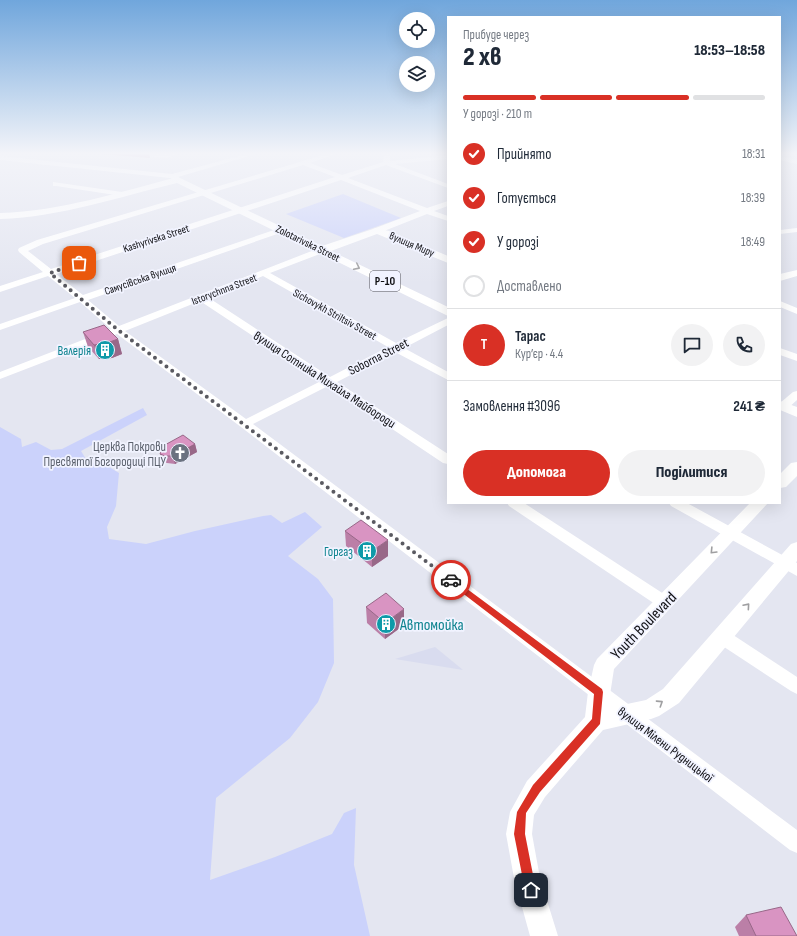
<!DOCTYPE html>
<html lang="uk">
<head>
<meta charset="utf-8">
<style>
	body { margin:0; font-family:"Sofia Sans Condensed",sans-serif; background:#f2f2f3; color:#1f2937; height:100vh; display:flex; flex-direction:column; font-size:15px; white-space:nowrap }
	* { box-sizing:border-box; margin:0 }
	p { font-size:13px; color:#747a83 }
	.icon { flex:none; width:22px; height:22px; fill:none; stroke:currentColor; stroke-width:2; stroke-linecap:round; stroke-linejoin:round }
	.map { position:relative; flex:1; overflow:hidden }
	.panel { position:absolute; left:447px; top:16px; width:334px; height:488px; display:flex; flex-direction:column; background:#fff; border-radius:0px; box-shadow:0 4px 16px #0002 }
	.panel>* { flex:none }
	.controls { position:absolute; left:399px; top:12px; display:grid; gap:8px }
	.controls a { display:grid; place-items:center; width:36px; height:36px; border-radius:50%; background:#fff; box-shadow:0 4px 16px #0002; font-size:20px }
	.pin { position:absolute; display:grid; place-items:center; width:34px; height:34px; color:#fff; margin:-17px; border-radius:8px; box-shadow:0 2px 6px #0006 }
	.courier { position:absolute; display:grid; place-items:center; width:40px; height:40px; margin:-20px; border:3px solid #d93025; border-radius:50%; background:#fff; color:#222; box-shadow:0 1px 5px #0007 }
	.summary em { font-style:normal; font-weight:800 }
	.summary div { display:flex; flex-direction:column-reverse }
	.summary { display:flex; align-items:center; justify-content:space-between; height:68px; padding:0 16px }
	h1 { font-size:26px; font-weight:800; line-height:30px }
	.bar { display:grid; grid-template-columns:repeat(4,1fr); gap:6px 4px; align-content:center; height:48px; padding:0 16px }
	.bar i { height:5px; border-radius:3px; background:#e0e1e3 }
	.bar .active { background:#d93025 }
	.bar p { grid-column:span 4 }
	.line { display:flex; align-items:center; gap:10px; padding:0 16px; border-top:1px solid #e0e1e3 }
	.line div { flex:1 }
	.round { display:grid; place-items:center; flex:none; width:42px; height:42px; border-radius:21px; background:#f2f2f3 }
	ol { padding:0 16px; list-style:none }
	li { display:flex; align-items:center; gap:12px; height:44px }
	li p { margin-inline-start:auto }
	li .icon { padding:4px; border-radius:50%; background:#d93025; color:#fff; stroke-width:4 }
	li:last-child { color:#747a83 }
	li i { width:22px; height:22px; border:2px solid #e0e1e3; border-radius:50% }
	.primary-button { display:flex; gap:8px; margin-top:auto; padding:8px 16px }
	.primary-button a { flex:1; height:46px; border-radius:24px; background:#d93025; color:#fff; font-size:16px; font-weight:800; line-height:46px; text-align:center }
	.primary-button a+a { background:#f2f2f3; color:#1f2937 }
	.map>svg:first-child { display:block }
</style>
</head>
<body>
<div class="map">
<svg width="797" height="936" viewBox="0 0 797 936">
	<rect width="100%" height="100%" fill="#e4e6f1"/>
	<!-- built -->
	<polygon fill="#d9dcef" points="435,647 463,670 395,659"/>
	<!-- green -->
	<g fill="#cbd2fb">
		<polygon points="343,194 401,218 344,238 286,214"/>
		<polygon points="143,408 147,415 81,451 89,464 101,462 119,473 116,506 107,527 109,539 146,544 195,531 263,516 271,515 282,523 305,512 322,527 288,556 318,579 333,599 334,663 318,702 290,738 216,798 210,880 275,857 332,834 344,813 356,808 354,865 370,936 0,936 0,427 21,439 22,447 36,442 51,450 62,449"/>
	</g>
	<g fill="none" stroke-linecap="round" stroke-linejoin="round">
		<!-- minor -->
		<g fill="#fff" fill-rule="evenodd">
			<polygon points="135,153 180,153 167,158 138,155"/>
			<polygon points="250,153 259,153 178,177 182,180 178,182 170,178 0,160 0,156 172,174"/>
			<path d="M 330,153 L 339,153 L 310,163 L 342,175 L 383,162 L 384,153 L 390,153 L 390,161 L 448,155 L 448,159 L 395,164 L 448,184 L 448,188 L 386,165 L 348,178 L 427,208 L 448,201 L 448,206 L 434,211 L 448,216 L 448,221 L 427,214 L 379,233 L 373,233 L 373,229 L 420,211 L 341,180 L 56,274 L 83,295 L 280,228 L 283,228 L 283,232 L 88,300 L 119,326 L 322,247 L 326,250 L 325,252 L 270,273 L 396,343 L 448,318 L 448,325 L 404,348 L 448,372 L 448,380 L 395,352 L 337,382 L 448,454 L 448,464 L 443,463 L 328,386 L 253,424 L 797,830 L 797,853 L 790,850 L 241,427 L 117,334 L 0,379 L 0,372 L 111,329 L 80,302 L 0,330 L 0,324 L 75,298 L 48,276 L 0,292 L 0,286 L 43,272 L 19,252 L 18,250 L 19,248 L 37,240 ZM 303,165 L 335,177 L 51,269 L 28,251 L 43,244 ZM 263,276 L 388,347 L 330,377 L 209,298 ZM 200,301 L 321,381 L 246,419 L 125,331 Z"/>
			<polygon points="780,156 797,160 797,164 780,160"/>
			<polygon points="53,182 122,192 126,194 122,196 56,186 53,186"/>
			<polygon points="797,228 797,232 780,234 780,230"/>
			<polygon points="797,270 797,276 780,281 780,274"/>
			<polygon points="780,301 797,308 797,314 780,307"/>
			<polygon points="780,348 797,354 797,361 780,355"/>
			<polygon points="797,391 797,400 787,409 780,410 780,403 793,392"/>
			<polygon points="507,503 524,503 670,598 672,602 670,606 664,608 658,606 509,506"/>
			<polygon points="669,503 687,503 797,563 797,576 671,506"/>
			<polygon points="721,629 727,631 797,677 797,694 791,691 715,641 713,636 715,631"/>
		</g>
		<!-- major -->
		<g fill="#fff" fill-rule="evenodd">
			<path d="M 178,177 L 322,246 L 376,228 L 389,231 L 448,256 L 448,263 L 377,234 L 331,251 L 448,307 L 448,316 L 177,183 C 118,197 61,217 0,219 L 0,213 C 62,211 119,192 178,177 Z"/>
			<polygon points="780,401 797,407 797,417 780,410"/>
			<polygon points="797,462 797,476 786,487 780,488 780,474 791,463"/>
			<polygon points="750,503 768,503 614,669 608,708 646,700 663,689 791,544 797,542 797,561 679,703 659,716 651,719 603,730 545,797 534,815 532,834 540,878 558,936 530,936 514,878 506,834 510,812 527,781 585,717 588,692 594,665 597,659"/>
		</g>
	</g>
	<!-- wall -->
	<g fill="#bb7fa7">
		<polygon points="91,153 140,153 149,154 150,158"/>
		<polygon points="83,332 118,339 122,354 112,358 99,359 88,347"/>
		<polygon points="195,444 197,452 175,464 167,463 162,461 160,454"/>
		<polygon points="345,531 388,556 372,567 346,546"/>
		<polygon points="366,607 404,625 385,639 367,623"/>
		<polygon points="746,915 797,936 739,936 735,927"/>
	</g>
	<!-- shaded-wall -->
	<g fill="#986888">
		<polygon points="118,339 122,354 112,358 99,359 94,345"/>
		<polygon points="195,444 197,452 175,464 173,456"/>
		<polygon points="388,540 388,556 372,567 372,551"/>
		<polygon points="404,609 404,625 385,639 385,623"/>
	</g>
	<!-- building -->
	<g fill="#d994c2" stroke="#986888">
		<polygon points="104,325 118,339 107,343 94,345 83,332"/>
		<polygon points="183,435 195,444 173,456 165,456 160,454 163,446"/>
		<polygon points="361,520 388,540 372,551 345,531"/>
		<polygon points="386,593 404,609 385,623 366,607"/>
		<polygon points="781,907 797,936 756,936 746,915"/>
	</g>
	<!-- one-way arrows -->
	<defs><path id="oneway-chevron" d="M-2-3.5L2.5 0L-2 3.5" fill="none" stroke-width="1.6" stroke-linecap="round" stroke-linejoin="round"/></defs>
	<g stroke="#9f9fa1">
		<use href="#oneway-chevron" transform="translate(357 267) rotate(26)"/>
		<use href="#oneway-chevron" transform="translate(713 551) rotate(134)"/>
		<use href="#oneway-chevron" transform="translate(747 606) rotate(-49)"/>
		<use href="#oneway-chevron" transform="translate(660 703) rotate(-33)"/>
	</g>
	<!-- sky -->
	<linearGradient id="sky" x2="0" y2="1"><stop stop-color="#70a6dc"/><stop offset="0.54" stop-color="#f3f4f9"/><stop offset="1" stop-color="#f3f4f9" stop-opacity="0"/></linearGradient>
	<rect width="797" height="284" fill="url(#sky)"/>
	<!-- route -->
	<polygon fill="#d93025" points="451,577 602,689 603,692 600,724 540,792 526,813 525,834 536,890 535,894 531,896 527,894 525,890 514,834 517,812 533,785 592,719 594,694 448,582 448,578"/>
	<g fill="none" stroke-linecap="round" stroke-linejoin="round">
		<!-- done -->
		<polyline stroke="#5a5a61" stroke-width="4" stroke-dasharray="0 7.2" points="79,263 50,273 118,330 451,580"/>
	</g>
	<!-- icons -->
	<defs>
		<g id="building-disc" transform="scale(1)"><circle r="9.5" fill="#0f9aa8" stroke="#f1f3ff"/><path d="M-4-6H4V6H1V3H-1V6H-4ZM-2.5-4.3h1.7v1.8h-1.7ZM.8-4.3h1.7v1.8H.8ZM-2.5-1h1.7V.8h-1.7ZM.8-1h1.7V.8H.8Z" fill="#fff"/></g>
		<g id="church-disc" transform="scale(1)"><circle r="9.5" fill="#6b7280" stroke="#f1f3ff"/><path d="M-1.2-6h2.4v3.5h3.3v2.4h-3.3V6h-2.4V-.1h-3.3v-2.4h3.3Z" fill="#fff"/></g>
	</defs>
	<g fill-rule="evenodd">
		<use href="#building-disc" x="105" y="350"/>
		<use href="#church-disc" x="180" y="453"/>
		<use href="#building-disc" x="367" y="551"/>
		<use href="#building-disc" x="386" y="624"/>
	</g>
	<g text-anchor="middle" stroke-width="3.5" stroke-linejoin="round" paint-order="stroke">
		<!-- far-street labels -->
		<g font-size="11" fill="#0f0f13" stroke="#f1f3ff">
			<text transform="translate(156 238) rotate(-18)" y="4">Kashyrivska Street</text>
			<text transform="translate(308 243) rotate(26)" y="4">Zolotarivska Street</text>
			<text transform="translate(412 244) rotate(23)" y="4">вулиця Миру</text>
			<text transform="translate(140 279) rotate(-19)" y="4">Самусівська вулиця</text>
			<text transform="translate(224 289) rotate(-21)" y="4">Istorychnna Street</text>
			<text transform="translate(335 314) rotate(29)" y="4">Sichovykh Striltsiv Street</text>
		</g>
		<!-- shield labels -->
		<rect fill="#f1f3ff" stroke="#53535a" stroke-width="1" x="370" y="271" width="30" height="20" rx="3"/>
		<g font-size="12" font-weight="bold" fill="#0f0f13">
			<text x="385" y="285">Р-10</text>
		</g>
		<!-- culture labels -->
		<g font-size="13" fill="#0d838f" stroke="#f1f3ff" text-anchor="end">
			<text x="91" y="355">Валерія</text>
			<text x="353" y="556">Горгаз</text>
		</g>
		<!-- street labels -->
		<g font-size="13" fill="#0f0f13" stroke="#f1f3ff">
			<text transform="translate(378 356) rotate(-27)" y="5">Soborna Street</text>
			<text transform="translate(325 379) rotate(33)" y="5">вулиця Сотника Михайла Майбороди</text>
			<text transform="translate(666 744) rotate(37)" y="5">вулиця Мілени Рудницької</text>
		</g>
		<!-- worship labels -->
		<g font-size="13" fill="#5b616d" stroke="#f1f3ff" text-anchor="end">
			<text x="166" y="451">Церква Покрови<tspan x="166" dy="15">Пресвятої Богородиці ПЦУ</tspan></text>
		</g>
		<!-- near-culture labels -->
		<g font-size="16" fill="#0d838f" stroke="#f1f3ff" text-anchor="start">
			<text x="400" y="630">Автомойка</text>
		</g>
		<!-- near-street labels -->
		<g font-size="16" fill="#0f0f13" stroke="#f1f3ff">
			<text transform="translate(643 625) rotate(-46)" y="6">Youth Boulevard</text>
		</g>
	</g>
</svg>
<div class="controls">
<a><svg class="icon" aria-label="locate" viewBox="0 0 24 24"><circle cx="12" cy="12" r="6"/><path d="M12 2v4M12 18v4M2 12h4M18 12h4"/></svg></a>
<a><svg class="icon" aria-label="layers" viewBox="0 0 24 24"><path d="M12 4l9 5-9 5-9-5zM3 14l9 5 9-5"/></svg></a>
</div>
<div class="pin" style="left:79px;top:263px;background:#ea580c"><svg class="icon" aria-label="bag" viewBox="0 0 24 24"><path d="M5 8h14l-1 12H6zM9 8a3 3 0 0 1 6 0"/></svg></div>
<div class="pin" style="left:531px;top:890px;background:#1f2937"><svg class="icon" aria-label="home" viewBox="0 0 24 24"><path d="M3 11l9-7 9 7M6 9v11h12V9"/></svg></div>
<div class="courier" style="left:451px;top:580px"><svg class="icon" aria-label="car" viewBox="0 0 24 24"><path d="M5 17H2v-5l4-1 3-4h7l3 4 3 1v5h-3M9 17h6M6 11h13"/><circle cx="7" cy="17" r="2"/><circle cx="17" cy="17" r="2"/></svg></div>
<section class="panel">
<div class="summary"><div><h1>2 хв</h1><p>Прибуде через</p></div><em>18:53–18:58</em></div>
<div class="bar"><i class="active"></i><i class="active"></i><i class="active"></i><i></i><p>У дорозі · 210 m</p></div>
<ol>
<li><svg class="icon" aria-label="check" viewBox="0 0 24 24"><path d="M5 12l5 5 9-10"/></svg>Прийнято<p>18:31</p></li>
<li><svg class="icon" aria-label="check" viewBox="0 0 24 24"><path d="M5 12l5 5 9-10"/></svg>Готується<p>18:39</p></li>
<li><svg class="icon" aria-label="check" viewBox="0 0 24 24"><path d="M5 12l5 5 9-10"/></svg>У дорозі<p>18:49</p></li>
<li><i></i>Доставлено</li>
</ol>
<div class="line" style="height:72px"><b class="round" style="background:#d93025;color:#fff">Т</b><div><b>Тарас</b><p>Кур’єр · 4.4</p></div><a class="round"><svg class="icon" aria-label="chat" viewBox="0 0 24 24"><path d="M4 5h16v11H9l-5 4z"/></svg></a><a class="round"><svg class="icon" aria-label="phone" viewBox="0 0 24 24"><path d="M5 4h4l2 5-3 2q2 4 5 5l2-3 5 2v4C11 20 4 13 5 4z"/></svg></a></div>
<div class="line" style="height:52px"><div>Замовлення #3096</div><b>241 ₴</b></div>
<div class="primary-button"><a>Допомога</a><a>Поділитися</a></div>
</section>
</div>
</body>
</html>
